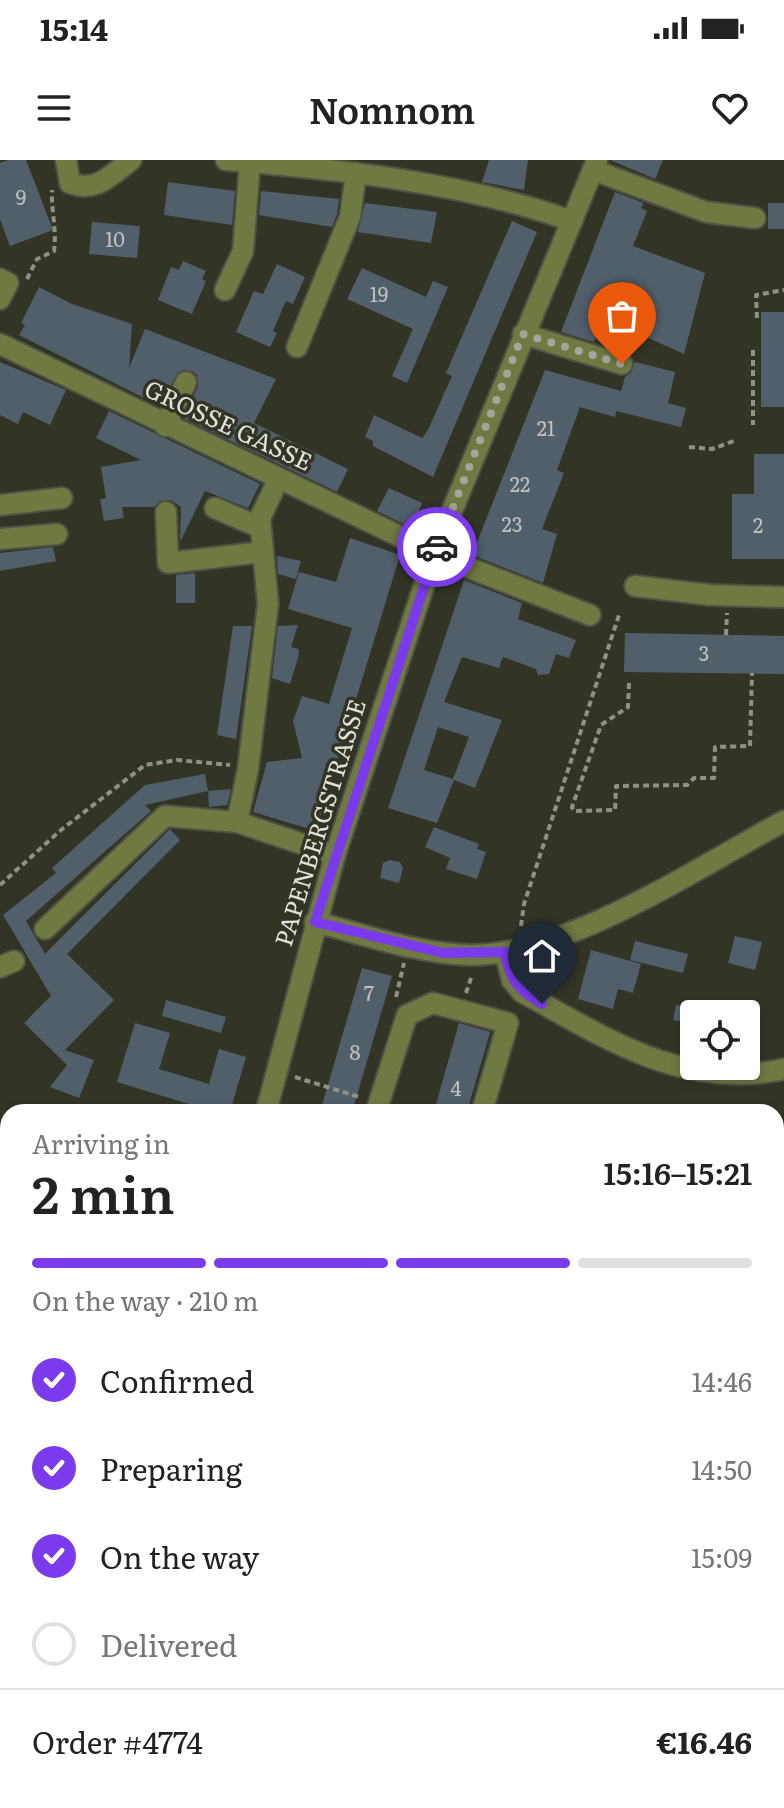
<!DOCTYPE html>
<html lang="en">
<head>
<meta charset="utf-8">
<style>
	body { margin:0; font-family:Literata,serif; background:#f2f2f2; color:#222; height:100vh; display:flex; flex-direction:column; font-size:30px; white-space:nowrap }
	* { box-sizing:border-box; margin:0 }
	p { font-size:26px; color:#767676 }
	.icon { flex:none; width:44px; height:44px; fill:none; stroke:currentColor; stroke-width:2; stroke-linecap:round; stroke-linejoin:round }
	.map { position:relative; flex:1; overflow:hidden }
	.side { position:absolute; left:0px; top:944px; width:784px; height:704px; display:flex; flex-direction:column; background:#fff; border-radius:24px 24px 0 0; box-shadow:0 4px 12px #0003 }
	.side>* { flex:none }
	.tools { position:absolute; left:680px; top:840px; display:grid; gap:16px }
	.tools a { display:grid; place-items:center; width:80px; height:80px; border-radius:8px; background:#fff; box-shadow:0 4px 12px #0003; font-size:40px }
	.pin { position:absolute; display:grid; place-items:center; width:68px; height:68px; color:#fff; margin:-82px -34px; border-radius:50% 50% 50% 0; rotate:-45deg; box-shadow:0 0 8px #0007 }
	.pin .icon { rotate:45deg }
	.courier { position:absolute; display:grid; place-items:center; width:80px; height:80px; margin:-40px; border:6px solid #7c3aed; border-radius:50%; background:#fff; color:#222; box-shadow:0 2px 10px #0007 }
	.headline em { font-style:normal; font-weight:600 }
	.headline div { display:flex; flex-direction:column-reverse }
	.headline { display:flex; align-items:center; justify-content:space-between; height:136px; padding:0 32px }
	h1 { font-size:52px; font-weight:600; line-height:60px }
	.bar { display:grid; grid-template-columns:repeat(4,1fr); gap:12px 8px; align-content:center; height:96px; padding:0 32px }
	.bar i { height:10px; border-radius:6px; background:#e0e0e0 }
	.bar .selected { background:#7c3aed }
	.bar p { grid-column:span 4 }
	.line { display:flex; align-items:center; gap:20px; padding:0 32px; border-top:2px solid #e0e0e0 }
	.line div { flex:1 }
	ol { padding:0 32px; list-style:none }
	li { display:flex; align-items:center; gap:24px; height:88px }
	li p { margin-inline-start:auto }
	li .icon { padding:8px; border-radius:50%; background:#7c3aed; color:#fff; stroke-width:4 }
	li:last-child { color:#767676 }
	li i { width:44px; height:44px; border:4px solid #e0e0e0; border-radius:50% }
	.status { display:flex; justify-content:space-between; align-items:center; height:56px; padding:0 40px; background:#fff; direction:ltr }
	.status svg { height:22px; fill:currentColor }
	header { display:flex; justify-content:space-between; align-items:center; height:104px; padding:0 32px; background:#fff; font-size:36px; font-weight:600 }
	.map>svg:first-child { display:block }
</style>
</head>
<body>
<div class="status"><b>15:14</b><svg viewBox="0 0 49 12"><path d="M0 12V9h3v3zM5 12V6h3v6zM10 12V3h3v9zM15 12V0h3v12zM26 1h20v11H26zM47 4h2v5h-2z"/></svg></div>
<header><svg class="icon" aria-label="menu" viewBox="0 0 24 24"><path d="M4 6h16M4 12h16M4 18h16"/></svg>Nomnom<svg class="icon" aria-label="heart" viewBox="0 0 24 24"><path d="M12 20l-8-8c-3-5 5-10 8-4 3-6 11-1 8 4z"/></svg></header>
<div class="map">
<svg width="784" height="1648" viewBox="0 0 784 1648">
	<rect width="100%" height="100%" fill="#323526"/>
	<!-- green -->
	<polygon fill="#4d5811" points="0,1629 8,1631 8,1640 626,1640 628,1648 0,1648"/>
	<!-- forest -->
	<polygon fill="#616e0c" points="784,1064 784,1137 776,1138 776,1066"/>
	<!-- building -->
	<g fill="#515f6b" fill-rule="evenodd">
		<polygon points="8,0 26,0 53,70 10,86 0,59 0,3"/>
		<polygon points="489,0 528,0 524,30 482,22"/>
		<polygon points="610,0 663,0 655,19"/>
		<polygon points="168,22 235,31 232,65 164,55"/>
		<polygon points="261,31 339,39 337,54 332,67 259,55"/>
		<polygon points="615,32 644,43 641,48 647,51 633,86 705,113 684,194 604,158 594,182 561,172"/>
		<polygon points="365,43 437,52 431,83 358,72"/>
		<rect x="768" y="43" width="16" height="26"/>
		<polygon points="512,61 537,72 433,317 373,286 373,281 365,277 374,255 422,278 428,270 452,216 446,213"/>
		<polygon points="92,62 140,66 137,98 89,94"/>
		<polygon points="183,101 206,111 202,119 206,121 192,154 158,140 171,107 179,110"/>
		<polygon points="277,104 305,117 293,144 286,141 273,171 277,173 270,187 236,172 254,131 263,134"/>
		<polygon points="362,108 426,137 433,121 448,127 407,223 392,216 413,169 347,139"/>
		<polygon points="39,127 72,144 132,164 129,208 145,169 276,219 254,263 348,309 337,332 183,258 198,227 197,215 192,211 178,212 160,246 19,175 25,165 21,163"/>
		<rect x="761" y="152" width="23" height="95"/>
		<polygon points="0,202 66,230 50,265 23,252 18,264 0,255"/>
		<polygon points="635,202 675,212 668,243 686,248 681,267 616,251 615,257 580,247 557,310 564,313 542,369 557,374 543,423 472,395 545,210 621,231 625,217 631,213"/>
		<polygon points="109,251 260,324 248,348 205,331 180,382 181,347 171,340 160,341 154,347 122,347 124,358 104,361 100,339 106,338 101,307 141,300 96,278"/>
		<polygon points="754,294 784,294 784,399 732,399 732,334 754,334"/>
		<polygon points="389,328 422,343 412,368 377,351"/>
		<polygon points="350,378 400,395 316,671 253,652 267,602 302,598 293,561 302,536 329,544 352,468 288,449 299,412 336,422"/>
		<polygon points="53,387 56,401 0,411 0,393"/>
		<polygon points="277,396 301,401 296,419 278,414"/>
		<polygon points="195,413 195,443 176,443 176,415"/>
		<path d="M 464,420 L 522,443 L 518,459 L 576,480 L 569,498 L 556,494 L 549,514 L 538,515 L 536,509 L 503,497 L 499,508 L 462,497 L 444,542 L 502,560 L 475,628 L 454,620 L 437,663 L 388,648 ZM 438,567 L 469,577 L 453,619 L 424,610 Z"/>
		<polygon points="298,465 291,487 299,489 298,498 290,524 272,518 278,466"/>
		<polygon points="233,466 252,466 236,579 217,575"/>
		<polygon points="625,473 784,476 784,514 624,512"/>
		<polygon points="205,614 208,631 145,645 151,651 26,761 45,794 170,669 180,680 67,794 114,840 65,890 94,900 79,938 50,927 67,905 24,863 51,836 3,755 56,713 52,708 145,625"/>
		<polygon points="231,629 227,645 209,647 208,631"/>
		<polygon points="434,667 479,684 477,689 486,692 477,719 446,709 450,698 425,687"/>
		<polygon points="389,700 400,702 403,708 399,723 380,718 383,703"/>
		<polygon points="735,776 762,782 755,810 728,803"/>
		<polygon points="635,781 688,794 683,813 630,800"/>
		<polygon points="591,790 641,804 633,833 618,829 613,849 578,839"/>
		<polygon points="362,808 392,816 352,952 320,952"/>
		<polygon points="166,840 226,857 221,873 162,856"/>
		<polygon points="676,845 694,848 694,864 673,860"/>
		<polygon points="135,863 170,873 159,909 209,924 219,889 246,897 230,952 215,952 117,922"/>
		<polygon points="459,863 490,872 467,952 436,944"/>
	</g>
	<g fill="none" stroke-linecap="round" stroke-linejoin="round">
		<!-- minor casing -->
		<g stroke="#4e5143" stroke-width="24">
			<g id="minor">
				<path d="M 66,0 L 70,23 C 96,33 110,16 131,0"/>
				<path d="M 226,0 C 342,10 462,22 572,61"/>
				<polyline points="593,10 706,52 755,58"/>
				<polyline points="0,119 8,123 0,139"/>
				<polyline points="225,130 243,91 250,2"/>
				<polyline points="523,174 622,204"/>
				<polyline points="0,184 449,400 590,455"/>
				<polyline points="297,187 350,57 356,13"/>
				<polyline points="165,266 186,222"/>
				<polyline points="278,320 260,358 268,444 248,609 237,662 335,695"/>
				<polyline points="0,345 62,338"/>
				<polyline points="215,348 259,367"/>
				<polyline points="166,352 168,403 262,392"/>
				<polyline points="0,379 57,374"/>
				<polyline points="635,426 710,435 784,437"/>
				<path d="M 315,762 C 366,775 419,794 471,795 C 567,795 699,707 784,661"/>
				<polyline points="45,769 165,656 237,662"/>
				<path d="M 505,792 L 512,820 L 522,832 C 605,878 684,931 784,909"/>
				<polyline points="0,807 14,801"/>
				<polyline points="266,952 335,695 435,392 597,0"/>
				<polyline points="376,952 407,855 433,843 508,863 482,952"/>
				<polyline points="776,1075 784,1073"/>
				<polyline points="6,1221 8,1223"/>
				<polyline points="0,1322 8,1327"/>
				<polyline points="0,1399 8,1388"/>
				<polyline points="0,1425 8,1431"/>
			</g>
		</g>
		<!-- path -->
		<g stroke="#8f9185" stroke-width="4" stroke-dasharray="6 4" stroke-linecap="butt">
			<path d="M 27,119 L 37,99 L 54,91 C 57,69 51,51 52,30"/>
			<polyline points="757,158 756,135 784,130"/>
			<polyline points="753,190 753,265"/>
			<polyline points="689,287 712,289 734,281"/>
			<polyline points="726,475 727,453"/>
			<polyline points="629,523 628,547 601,565 572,647 574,651 615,650 616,626 687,625 694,618 714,618 715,587 750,586 752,513"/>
			<polyline points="0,725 61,670 145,605 177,600 230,605"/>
			<polyline points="521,766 524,744 620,452"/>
			<polyline points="466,833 472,815"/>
			<polyline points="396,837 404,803"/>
			<polyline points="295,917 359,937"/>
			<polyline points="776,1138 784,1137"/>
			<polyline points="776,1626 784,1623"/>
			<polyline points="192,1640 195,1648"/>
			<polyline points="493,1640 536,1643 571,1640"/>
			<polyline points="618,1640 625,1648"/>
			<polyline points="25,1648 35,1640"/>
			<polyline points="71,1648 74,1640"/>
			<polyline points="132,1648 142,1640"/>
			<polyline points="461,1648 468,1640"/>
			<polyline points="697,1648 728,1640"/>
			<polyline points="776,1648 784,1646"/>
		</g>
		<!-- minor -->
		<use href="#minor" stroke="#6f7942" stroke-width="20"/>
	</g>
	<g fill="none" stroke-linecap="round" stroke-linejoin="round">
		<!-- done -->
		<polyline stroke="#a4a69b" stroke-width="8" stroke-dasharray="0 14.4" points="437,387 523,174 622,204"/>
		<!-- route -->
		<path stroke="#7c3aed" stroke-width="10" d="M 437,387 L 315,762 L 443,793 L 505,792 C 509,819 518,830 542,844"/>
	</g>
	<g text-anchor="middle" stroke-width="7" stroke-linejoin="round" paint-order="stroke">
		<!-- number labels -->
		<g font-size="20" fill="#bdc2be">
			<text x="21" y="45">9</text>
			<text x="115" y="87">10</text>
			<text x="379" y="142">19</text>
			<text x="546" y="276">21</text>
			<text x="520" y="332">22</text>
			<text x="512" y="372">23</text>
			<text x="758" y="373">2</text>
			<text x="704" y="501">3</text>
			<text x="369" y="841">7</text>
			<text x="355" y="900">8</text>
			<text x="456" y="936">4</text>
		</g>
		<!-- street labels -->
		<g font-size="24" fill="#e1e3da" stroke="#323526">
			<text transform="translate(228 266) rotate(25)" y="8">GROSSE GASSE</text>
			<text transform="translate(321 663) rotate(-73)" y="8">PAPENBERGSTRASSE</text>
		</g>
	</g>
</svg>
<div class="tools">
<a><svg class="icon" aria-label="locate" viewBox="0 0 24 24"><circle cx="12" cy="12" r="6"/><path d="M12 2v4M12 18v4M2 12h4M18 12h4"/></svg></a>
</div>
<div class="pin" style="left:622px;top:204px;background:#ea580c"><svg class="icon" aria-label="bag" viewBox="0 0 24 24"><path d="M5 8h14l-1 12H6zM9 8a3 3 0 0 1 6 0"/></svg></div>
<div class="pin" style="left:542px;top:844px;background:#1f2937"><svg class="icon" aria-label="home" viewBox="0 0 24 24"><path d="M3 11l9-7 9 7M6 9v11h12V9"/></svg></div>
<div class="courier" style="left:437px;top:387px"><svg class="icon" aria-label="car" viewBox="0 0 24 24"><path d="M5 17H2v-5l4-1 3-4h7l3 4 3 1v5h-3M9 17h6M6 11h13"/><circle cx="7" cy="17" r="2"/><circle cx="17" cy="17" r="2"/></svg></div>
<section class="side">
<div class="headline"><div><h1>2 min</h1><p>Arriving in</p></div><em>15:16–15:21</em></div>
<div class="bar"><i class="selected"></i><i class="selected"></i><i class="selected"></i><i></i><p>On the way · 210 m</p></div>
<ol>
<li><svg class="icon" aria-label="check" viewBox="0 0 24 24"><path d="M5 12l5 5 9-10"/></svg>Confirmed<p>14:46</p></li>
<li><svg class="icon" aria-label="check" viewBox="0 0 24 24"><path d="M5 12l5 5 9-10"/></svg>Preparing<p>14:50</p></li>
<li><svg class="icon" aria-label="check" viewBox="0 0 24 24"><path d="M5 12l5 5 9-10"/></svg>On the way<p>15:09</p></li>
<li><i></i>Delivered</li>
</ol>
<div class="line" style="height:104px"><div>Order #4774</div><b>€16.46</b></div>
</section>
</div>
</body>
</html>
